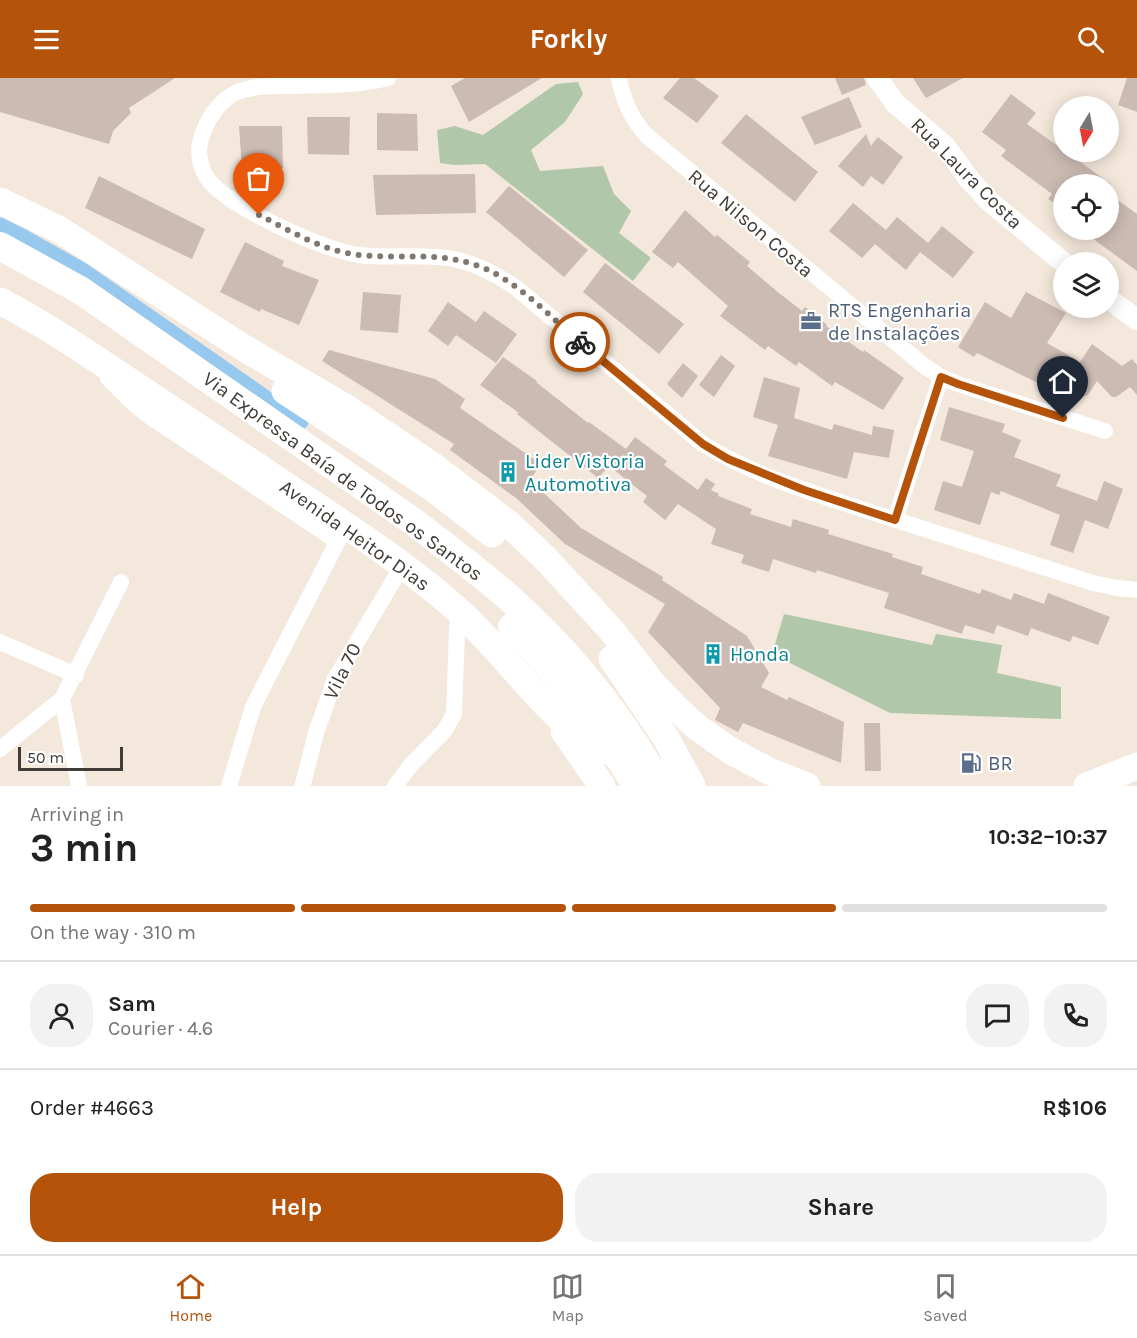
<!DOCTYPE html>
<html lang="en">
<head>
<meta charset="utf-8">
<style>
	body { margin:0; font-family:Karla,sans-serif; background:#f2f2f2; color:#222; height:100vh; display:flex; flex-direction:column; font-size:22px; white-space:nowrap }
	* { box-sizing:border-box; margin:0 }
	p { font-size:20px; color:#767676 }
	.icon { flex:none; width:33px; height:33px; fill:none; stroke:currentColor; stroke-width:2; stroke-linecap:round; stroke-linejoin:round }
	.map { position:relative; height:708px; overflow:hidden }
	.details { display:flex; flex-direction:column; background:#fff; flex:1 }
	.details>* { flex:none }
	.needle { width:39px; rotate:190deg }
	.tools { position:absolute; left:1053px; top:18px; display:grid; gap:12px }
	.tools a { display:grid; place-items:center; width:66px; height:66px; border-radius:50%; background:#fff; box-shadow:0 3px 15px #0003; font-size:30px }
	.scale { position:absolute; left:18px; bottom:15px; width:105px; box-sizing:border-box; padding-left:6px; border:3px solid #413c37; border-top:0; font-size:16px; line-height:21px; white-space:nowrap; color:#413c37; -webkit-text-stroke:4px #fff; paint-order:stroke }
	.pin { position:absolute; display:grid; place-items:center; width:51px; height:51px; color:#fff; margin:-62px -26px; border-radius:50% 50% 50% 0; rotate:-45deg; box-shadow:0 0 6px #0007 }
	.pin .icon { rotate:45deg }
	.courier { position:absolute; display:grid; place-items:center; width:60px; height:60px; margin:-30px; border:4px solid #b45309; border-radius:50%; background:#fff; color:#222; box-shadow:0 2px 8px #0007 }
	.head em { font-style:normal; font-weight:700 }
	.head div { display:flex; flex-direction:column-reverse }
	.head { display:flex; align-items:center; justify-content:space-between; height:102px; padding:0 30px }
	h1 { font-size:39px; font-weight:700; line-height:45px }
	.bar { display:grid; grid-template-columns:repeat(4,1fr); gap:9px 6px; align-content:center; height:72px; padding:0 30px }
	.bar i { height:8px; border-radius:4px; background:#e0e0e0 }
	.bar .current { background:#b45309 }
	.bar p { grid-column:span 4 }
	.line { display:flex; align-items:center; gap:15px; padding:0 30px; border-top:2px solid #e0e0e0 }
	.line div { flex:1 }
	.round { display:grid; place-items:center; flex:none; width:63px; height:63px; border-radius:24px; background:#f2f2f2 }
	.cta { display:flex; gap:12px; margin-top:auto; padding:12px 30px }
	.cta a { flex:1; height:69px; border-radius:24px; background:#b45309; color:#fff; font-size:24px; font-weight:700; line-height:69px; text-align:center }
	.cta a+a { background:#f2f2f2; color:#222 }
	header { display:flex; justify-content:space-between; align-items:center; height:78px; padding:0 30px; background:#b45309; color:#fff; font-size:27px; font-weight:700 }
	.menu { display:flex; justify-content:space-around; align-items:center; height:84px; border-top:2px solid #e0e0e0; background:#fff; font-size:16px; color:#767676 }
	.menu a { display:grid; justify-items:center; gap:3px }
	.menu .current { color:#b45309 }
	.map>svg:first-child { display:block }
</style>
</head>
<body>
<header><svg class="icon" aria-label="menu" viewBox="0 0 24 24"><path d="M4 6h16M4 12h16M4 18h16"/></svg>Forkly<svg class="icon" aria-label="search" viewBox="0 0 24 24"><circle cx="10" cy="10" r="6"/><path d="M15 15l6 6"/></svg></header>
<div class="map">
<svg width="1137" height="708" viewBox="0 0 1137 708">
	<rect width="100%" height="100%" fill="#f4e7db"/>
	<!-- green -->
	<g fill="#b0c7a9">
		<polygon points="578,4 583,16 565,44 531,72 540,93 603,88 614,116 631,133 619,155 651,180 633,203 485,86 455,87 440,85 437,52 455,48 483,57 556,6"/>
		<polygon points="784,536 932,567 936,556 1002,567 997,595 1061,609 1061,641 890,635 772,576"/>
	</g>
	<g fill="none" stroke-linecap="round" stroke-linejoin="round">
		<!-- canal -->
		<polyline stroke="#97c8ee" stroke-width="15" points="0,147 24,159 81,191 301,344"/>
	</g>
	<!-- building -->
	<g fill="#cbbbb3">
		<polygon points="0,0 175,0 129,30 131,35 113,53 109,66 0,34"/>
		<polygon points="465,0 542,0 469,44 451,8"/>
		<polygon points="680,0 694,0 719,18 697,45 663,20"/>
		<polygon points="835,0 864,0 866,7 842,17"/>
		<polygon points="913,0 963,0 926,20"/>
		<polygon points="1127,0 1137,0 1137,34 1118,27"/>
		<polygon points="1011,16 1036,35 1027,46 1111,106 1064,106 1064,131 1048,121 1052,116 1001,78 1006,72 982,54"/>
		<polygon points="849,19 862,49 815,67 801,39"/>
		<polygon points="377,35 417,36 418,73 377,72"/>
		<polygon points="746,36 818,94 795,124 721,65"/>
		<polygon points="307,39 350,39 349,77 308,76"/>
		<polygon points="239,48 282,48 283,90 242,90"/>
		<polygon points="866,56 871,68 878,59 903,79 883,107 871,98 863,109 838,88"/>
		<polygon points="475,96 476,135 376,137 373,97"/>
		<polygon points="99,98 205,151 192,181 85,130"/>
		<polygon points="509,108 588,172 564,199 486,134"/>
		<polygon points="1108,115 1137,136 1137,193 1081,152 1108,152"/>
		<polygon points="853,125 886,152 897,139 928,165 942,148 974,174 953,200 920,174 906,192 875,166 862,180 829,153"/>
		<polygon points="685,132 715,159 717,157 750,184 747,188 779,215 802,233 805,229 827,247 826,248 863,274 864,272 904,300 883,332 835,304 832,308 799,284 796,288 768,268 765,272 720,238 728,228 678,184 673,190 652,174"/>
		<polygon points="245,164 284,183 282,188 319,202 299,247 261,231 260,234 220,214"/>
		<polygon points="605,185 684,246 659,276 583,214"/>
		<polygon points="363,214 401,217 398,255 360,252"/>
		<polygon points="1026,214 1066,235 1047,265 1080,284 1092,266 1122,288 1132,281 1137,287 1137,317 1130,309 1116,319 1112,319 1097,303 1087,318 1079,316 1054,301 1048,310 977,275 974,279 958,269 985,224 1011,240"/>
		<polygon points="448,224 476,244 484,233 517,256 496,285 456,257 448,268 428,253"/>
		<polygon points="329,272 435,301 465,321 460,330 541,386 530,402 581,450 663,499 662,502 747,558 769,595 761,609 787,622 789,619 844,644 841,685 743,645 738,654 715,642 720,630 648,554 665,526 565,466 516,420 450,372 454,366 322,283"/>
		<polygon points="721,277 735,288 714,319 699,307"/>
		<polygon points="503,279 537,303 536,304 588,345 589,344 626,371 635,359 667,383 664,387 698,412 706,400 715,406 711,412 719,416 718,418 752,431 750,436 791,449 793,441 829,452 828,456 893,476 892,479 923,489 921,496 980,516 982,511 1011,522 1014,515 1044,526 1048,515 1110,539 1098,567 1073,558 1070,564 1031,550 1028,558 997,547 994,556 965,547 962,556 884,530 889,515 817,492 816,495 773,481 769,494 741,485 744,477 711,466 716,451 678,426 665,442 643,424 647,418 609,388 598,400 517,336 519,335 480,307"/>
		<polygon points="683,285 698,298 682,320 667,306"/>
		<polygon points="764,299 800,310 794,340 832,352 834,346 872,357 873,348 894,352 889,380 854,374 847,401 768,378 778,347 753,339"/>
		<polygon points="949,329 1005,346 1002,354 1021,362 1014,379 1061,397 1056,408 1097,423 1104,403 1123,411 1108,451 1085,442 1073,475 1050,467 1060,437 1001,413 999,417 991,414 980,447 934,432 943,403 962,409 974,373 940,362"/>
		<polygon points="864,645 880,645 881,693 865,693"/>
	</g>
	<g fill="none" stroke-linecap="round" stroke-linejoin="round">
		<!-- minor -->
		<g stroke="#fff" stroke-width="16">
			<path d="M 388,0 C 357,8 325,7 293,8 C 275,8 253,7 235,15 C 218,24 206,43 201,61 C 197,74 200,89 207,100 C 226,128 325,173 359,177 C 390,181 422,175 454,181 C 477,186 496,196 515,209 L 703,366 C 755,398 813,415 871,434 C 945,458 1019,481 1093,505 L 1117,510 L 1137,512"/>
			<path d="M 619,0 C 623,22 630,38 645,56 L 923,287 L 941,299 L 958,306 L 1105,353"/>
			<polyline points="108,300 135,327 149,338 337,463"/>
			<polyline points="895,442 941,299"/>
			<polyline points="0,564 76,597"/>
			<polyline points="62,621 79,708"/>
			<polyline points="0,671 62,621 121,504"/>
			<polyline points="303,706 316,655 335,601 402,488"/>
			<polyline points="229,708 253,629 261,613 342,455"/>
			<polyline points="395,708 410,688 445,652 454,636 457,552 459,534"/>
		</g>
		<!-- tertiary -->
		<g stroke="#fff" stroke-width="21">
			<polyline points="877,0 896,26 945,68 969,101 989,123 1064,185"/>
			<polyline points="1108,220 1137,242"/>
		</g>
		<!-- primary -->
		<g stroke="#fff" stroke-width="27">
			<polyline points="0,123 60,152 244,270 348,331 433,388 509,446 546,481 612,553 653,606 678,632 698,650 731,673 769,693 807,708"/>
			<path d="M 0,223 C 46,247 89,276 132,305 C 173,332 215,360 257,388 C 325,435 398,478 460,534 C 504,575 539,627 587,664 L 691,708"/>
			<polyline points="285,313 434,411 492,456"/>
			<polyline points="612,581 666,660 692,708"/>
			<polyline points="564,653 602,708"/>
			<polyline points="1087,708 1137,688"/>
		</g>
		<!-- trunk -->
		<g stroke="#fff" stroke-width="28">
			<path d="M 0,168 L 80,212 L 411,442 C 444,467 477,492 508,519 C 568,572 621,638 660,708"/>
			<path d="M 512,549 C 559,597 604,650 636,708"/>
		</g>
	</g>
	<g fill="none" stroke-linecap="round" stroke-linejoin="round">
		<!-- done -->
		<path stroke="#807870" stroke-width="6" stroke-dasharray="0 10.8" d="M 259,137 C 291,153 324,174 360,177 C 399,181 436,174 473,186 C 514,199 548,237 580,264"/>
		<!-- route -->
		<polyline stroke="#b45309" stroke-width="8" points="580,264 703,366 728,381 804,412 895,442 941,299 958,306 1063,340"/>
	</g>
	<!-- icons -->
	<defs>
		<g id="office-bare" transform="scale(1.62)"><path d="M-6-3h4V-5.5h4V-3h4V5H-6ZM-1-4.5V-3h2v-1.5ZM-6 0V1H6V0Z" fill="#5c6f8a" stroke="#fff" stroke-width="2.5" paint-order="stroke"/></g>
		<g id="building-bare" transform="scale(1.62)"><path d="M-4-6H4V6H1V3H-1V6H-4ZM-2.5-4.3h1.7v1.8h-1.7ZM.8-4.3h1.7v1.8H.8ZM-2.5-1h1.7V.8h-1.7ZM.8-1h1.7V.8H.8Z" fill="#0f9aa8" stroke="#fff" stroke-width="2.5" paint-order="stroke"/></g>
		<g id="fuel-bare" transform="scale(1.62)"><path d="M-5.5-6h7V0h2V4h1.3V-2.5L3-4.5l.8-.8L6-3V5H2.5V1h-1V6h-7ZM-4.2-4.7v3.2H.2V-4.7Z" fill="#5c6f8a" stroke="#fff" stroke-width="2.5" paint-order="stroke"/></g>
	</defs>
	<g fill-rule="evenodd">
		<use href="#office-bare" x="811" y="243"/>
		<use href="#building-bare" x="508" y="394"/>
		<use href="#building-bare" x="713" y="576"/>
		<use href="#fuel-bare" x="971" y="685"/>
	</g>
	<g text-anchor="middle" stroke-width="4.5" stroke-linejoin="round" paint-order="stroke">
		<!-- street labels -->
		<g font-size="20" fill="#413c37" stroke="#fff">
			<text transform="translate(967 95) rotate(45)" y="7">Rua Laura Costa</text>
			<text transform="translate(751 145) rotate(40)" y="7">Rua Nilson Costa</text>
			<text transform="translate(343 398) rotate(36)" y="7">Via Expressa Baía de Todos os Santos</text>
			<text transform="translate(355 457) rotate(35)" y="7">Avenida Heitor Dias</text>
			<text transform="translate(342 593) rotate(-64)" y="7">Vila 70</text>
		</g>
		<!-- service labels -->
		<g font-size="20" fill="#4e5e75" stroke="#fff" text-anchor="start">
			<text x="828" y="239">RTS Engenharia<tspan x="828" dy="23">de Instalações</tspan></text>
			<text x="988" y="692">BR</text>
		</g>
		<!-- culture labels -->
		<g font-size="20" fill="#0d838f" stroke="#fff" text-anchor="start">
			<text x="525" y="390">Lider Vistoria<tspan x="525" dy="23">Automotiva</tspan></text>
			<text x="730" y="583">Honda</text>
		</g>
	</g>
</svg>
<div class="tools">
<a><svg class="needle" viewBox="-14 -14 28 28"><path d="M0-13l5 13h-10z" fill="#e53935"/><path d="M0 13l5-13h-10z" fill="#767676"/></svg></a>
<a><svg class="icon" aria-label="locate" viewBox="0 0 24 24"><circle cx="12" cy="12" r="6"/><path d="M12 2v4M12 18v4M2 12h4M18 12h4"/></svg></a>
<a><svg class="icon" aria-label="layers" viewBox="0 0 24 24"><path d="M12 4l9 5-9 5-9-5zM3 14l9 5 9-5"/></svg></a>
</div>
<div class="scale">50 m</div>
<div class="pin" style="left:259px;top:137px;background:#ea580c"><svg class="icon" aria-label="bag" viewBox="0 0 24 24"><path d="M5 8h14l-1 12H6zM9 8a3 3 0 0 1 6 0"/></svg></div>
<div class="pin" style="left:1063px;top:340px;background:#1f2937"><svg class="icon" aria-label="home" viewBox="0 0 24 24"><path d="M3 11l9-7 9 7M6 9v11h12V9"/></svg></div>
<div class="courier" style="left:580px;top:264px"><svg class="icon" aria-label="bike" viewBox="0 0 24 24"><circle cx="6" cy="16" r="4"/><circle cx="18" cy="16" r="4"/><path d="M6 16l4-8h5l3 8M10 8l3 8H6M13 5h3"/></svg></div>
</div>
<section class="details">
<div class="head"><div><h1>3 min</h1><p>Arriving in</p></div><em>10:32–10:37</em></div>
<div class="bar"><i class="current"></i><i class="current"></i><i class="current"></i><i></i><p>On the way · 310 m</p></div>
<div class="line" style="height:108px"><a class="round"><svg class="icon" aria-label="person" viewBox="0 0 24 24"><circle cx="12" cy="8" r="4"/><path d="M4 21q1-7 8-7t8 7"/></svg></a><div><b>Sam</b><p>Courier · 4.6</p></div><a class="round"><svg class="icon" aria-label="chat" viewBox="0 0 24 24"><path d="M4 5h16v11H9l-5 4z"/></svg></a><a class="round"><svg class="icon" aria-label="phone" viewBox="0 0 24 24"><path d="M5 4h4l2 5-3 2q2 4 5 5l2-3 5 2v4C11 20 4 13 5 4z"/></svg></a></div>
<div class="line" style="height:78px"><div>Order #4663</div><b>R$106</b></div>
<div class="cta"><a>Help</a><a>Share</a></div>
</section>
<nav class="menu">
<a class="current"><svg class="icon" aria-label="home" viewBox="0 0 24 24"><path d="M3 11l9-7 9 7M6 9v11h12V9"/></svg>Home</a>
<a><svg class="icon" aria-label="map" viewBox="0 0 24 24"><path d="M3 6l6-2 6 2 6-2v14l-6 2-6-2-6 2zM9 4v14M15 6v14"/></svg>Map</a>
<a><svg class="icon" aria-label="saved" viewBox="0 0 24 24"><path d="M7 4h10v16l-5-4-5 4z"/></svg>Saved</a>
</nav>
</body>
</html>
